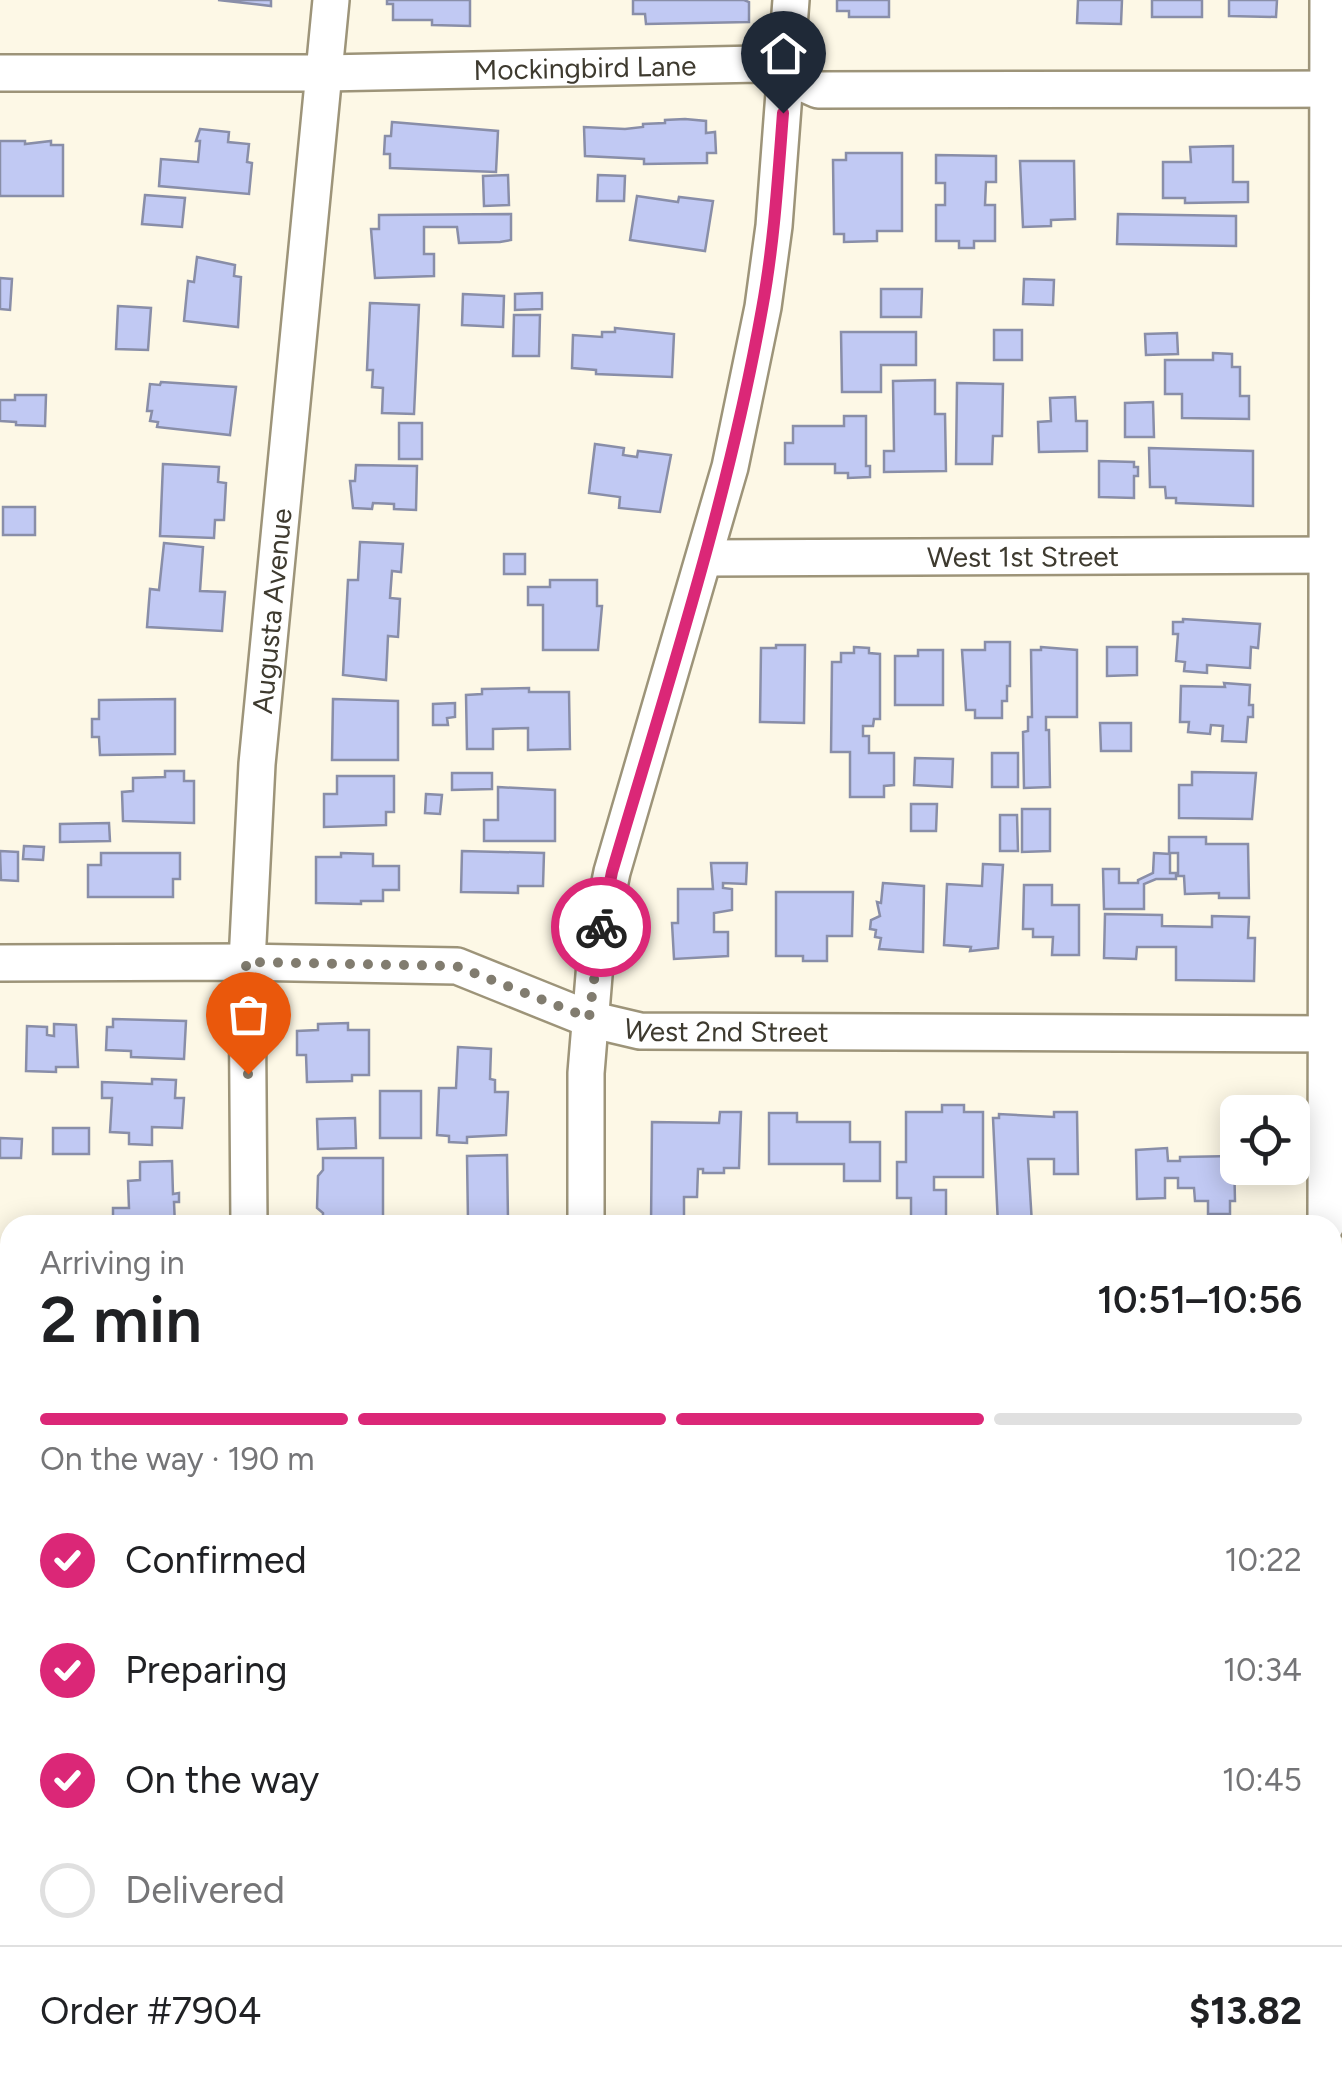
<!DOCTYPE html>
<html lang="en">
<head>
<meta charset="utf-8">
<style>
	body { margin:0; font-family:Figtree,sans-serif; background:#f2f2f2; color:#202124; height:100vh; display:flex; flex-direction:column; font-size:38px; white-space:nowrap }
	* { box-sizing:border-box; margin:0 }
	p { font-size:32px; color:#757577 }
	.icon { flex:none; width:55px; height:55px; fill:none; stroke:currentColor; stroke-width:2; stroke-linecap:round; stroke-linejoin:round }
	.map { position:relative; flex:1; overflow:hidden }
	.panel { position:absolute; left:0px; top:1215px; width:1342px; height:880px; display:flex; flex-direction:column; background:#fff; border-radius:30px 30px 0 0; box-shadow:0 5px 25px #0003 }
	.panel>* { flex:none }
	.controls { position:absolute; left:1220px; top:1095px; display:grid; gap:20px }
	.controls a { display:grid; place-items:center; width:90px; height:90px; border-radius:15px; background:#fff; box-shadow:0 5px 25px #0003; font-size:50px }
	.pin { position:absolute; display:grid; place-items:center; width:85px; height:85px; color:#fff; margin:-102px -42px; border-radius:50% 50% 50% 0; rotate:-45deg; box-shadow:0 0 10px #0007 }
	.pin .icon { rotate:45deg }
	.courier { position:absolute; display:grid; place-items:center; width:100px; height:100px; margin:-50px; border:8px solid #db2777; border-radius:50%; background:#fff; color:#222; box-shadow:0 2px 12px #0007 }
	.headline em { font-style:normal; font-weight:600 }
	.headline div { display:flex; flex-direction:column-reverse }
	.headline { display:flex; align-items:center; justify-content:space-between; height:170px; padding:0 40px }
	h1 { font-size:65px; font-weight:600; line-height:75px }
	.bar { display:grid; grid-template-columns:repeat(4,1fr); gap:15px 10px; align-content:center; height:120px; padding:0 40px }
	.bar i { height:12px; border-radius:8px; background:#e0e0e0 }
	.bar .on { background:#db2777 }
	.bar p { grid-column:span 4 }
	.line { display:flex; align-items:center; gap:25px; padding:0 40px; border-top:2px solid #e0e0e0 }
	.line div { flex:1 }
	ol { padding:0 40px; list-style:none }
	li { display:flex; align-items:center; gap:30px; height:110px }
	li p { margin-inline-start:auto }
	li .icon { padding:10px; border-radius:50%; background:#db2777; color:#fff; stroke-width:4 }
	li:last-child { color:#757577 }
	li i { width:55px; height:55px; border:5px solid #e0e0e0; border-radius:50% }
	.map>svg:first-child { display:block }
</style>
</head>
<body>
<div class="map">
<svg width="1342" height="2095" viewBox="0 0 1342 2095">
	<rect width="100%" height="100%" fill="#fdf8e6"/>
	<!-- building -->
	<g fill="#c1c9f3" stroke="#898ea8" stroke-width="2.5">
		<polygon points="218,0 271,0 271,6"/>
		<polygon points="387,0 470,0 470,26 432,25 432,20 393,20 393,4 387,4"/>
		<polygon points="633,0 744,0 749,2 749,22 646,24 645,14 633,14"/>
		<polygon points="837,0 889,0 889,17 849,17 849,11 837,11"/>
		<polygon points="1078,0 1122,0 1121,24 1077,23"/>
		<rect x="1152" y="0" width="50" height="17"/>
		<polygon points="1229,0 1277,0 1276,17 1229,16"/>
		<polygon points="685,119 706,121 706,133 715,132 716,153 707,153 707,163 644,164 644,159 585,156 584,127 625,129 643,127 643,124 665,123 665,120"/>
		<polygon points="392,122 498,131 496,172 390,168 390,154 384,154 385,136 391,136"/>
		<polygon points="200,129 229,132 228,142 249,144 247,162 252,163 249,194 159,186 161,159 198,162 200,141 196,141"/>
		<polygon points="0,141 25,141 25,144 51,141 51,145 63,145 63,196 0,196"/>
		<polygon points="1233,146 1233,182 1248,182 1248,202 1185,203 1185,198 1163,198 1163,162 1191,162 1190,147"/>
		<polygon points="846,153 902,153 902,231 877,231 877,241 844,242 844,234 834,234 833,160 846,160"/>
		<polygon points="936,155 996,156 996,182 986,182 985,205 995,205 995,241 974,241 974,248 959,248 959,241 936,241 936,205 945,205 945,183 936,183"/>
		<polygon points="1020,161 1074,161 1075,219 1051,220 1051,226 1023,227"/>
		<polygon points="508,175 509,205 484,206 483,176"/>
		<polygon points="598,175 625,176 624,201 597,201"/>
		<polygon points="145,195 185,198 182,227 142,224"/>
		<polygon points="637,196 678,202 679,197 713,201 705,251 630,240"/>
		<polygon points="511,214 511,240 500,242 459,243 457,227 424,227 424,254 434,254 434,276 375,278 371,229 379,229 379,215"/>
		<polygon points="1118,214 1236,216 1236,246 1117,244"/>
		<polygon points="197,257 235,265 234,276 241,277 238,327 184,321 188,281 194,282"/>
		<polygon points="0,278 12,279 10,310 0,309"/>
		<polygon points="1024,279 1054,280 1053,305 1023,304"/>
		<polygon points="881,289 922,289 921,317 881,317"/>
		<polygon points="542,293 542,309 515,310 515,294"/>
		<polygon points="463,294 504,296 503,327 462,325"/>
		<polygon points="370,303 419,305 414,414 382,413 383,388 372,387 373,370 367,370"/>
		<polygon points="118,306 151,308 148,350 116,349"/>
		<polygon points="514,315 540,315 539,356 513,356"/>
		<polygon points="615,328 674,334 672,377 596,374 596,370 572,368 573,335 602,337 602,332 615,332"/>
		<rect x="994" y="330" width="28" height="30"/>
		<polygon points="841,332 916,332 916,365 881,365 881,392 842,392"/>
		<polygon points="1177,333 1178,354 1146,355 1145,334"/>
		<polygon points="1213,353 1232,354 1232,367 1240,367 1240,396 1249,396 1249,419 1182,418 1182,394 1165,394 1165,360 1213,360"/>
		<polygon points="935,380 935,414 945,414 946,471 884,472 884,451 894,451 893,381"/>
		<polygon points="161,382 236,387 230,435 157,427 158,422 150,421 152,411 147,411 150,384 160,385"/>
		<polygon points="957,383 1003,384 1002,436 993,436 992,464 956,464"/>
		<polygon points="15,395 46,395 45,426 16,425 16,422 0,421 0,400 15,400"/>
		<polygon points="1075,397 1076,421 1087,421 1087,451 1039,452 1038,422 1051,421 1050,398"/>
		<polygon points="1153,402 1154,437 1125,437 1125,403"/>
		<polygon points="844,416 866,416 866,466 870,466 870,477 848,478 848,473 835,473 835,464 785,464 785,443 793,443 793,426 844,426"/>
		<rect x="399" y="423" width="23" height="36"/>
		<polygon points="595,444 624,448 623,455 637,457 638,451 671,455 660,512 619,508 620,497 589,493"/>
		<polygon points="1149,448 1253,451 1253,506 1176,503 1176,498 1166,498 1165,487 1150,487"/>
		<polygon points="1099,461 1134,462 1134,467 1138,467 1138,476 1134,476 1134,498 1099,497"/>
		<polygon points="163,464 219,467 218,482 226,483 224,520 215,520 214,538 160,536"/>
		<polygon points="356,465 417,466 416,510 394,509 394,504 373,503 372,509 353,508 350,481 355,481"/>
		<rect x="3" y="507" width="32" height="28"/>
		<polygon points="360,542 403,544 401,572 392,571 390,598 400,599 398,637 388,636 386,680 343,675 348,580 358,580"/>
		<polygon points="164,543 203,547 200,591 225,592 222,631 147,627 150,589 159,590"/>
		<rect x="504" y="554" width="21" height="20"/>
		<polygon points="550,580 597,580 597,606 602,606 598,650 543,650 543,605 528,605 528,587 550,587"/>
		<polygon points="1183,619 1260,624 1258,648 1251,647 1250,668 1207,665 1207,673 1184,671 1185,662 1176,661 1178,634 1173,634 1173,622 1183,622"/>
		<polygon points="985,642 1010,642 1010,686 1007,686 1007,701 1002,701 1002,718 975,718 975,710 966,710 962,650 985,650"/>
		<polygon points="776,645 805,645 804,723 760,722 761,648 776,648"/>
		<polygon points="854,647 869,648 869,653 880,654 880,719 874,719 873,726 863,726 863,736 869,736 869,753 894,753 894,785 884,786 884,797 850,797 850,752 831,752 832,662 841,662 841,653 854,653"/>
		<polygon points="1041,647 1077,650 1077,717 1046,717 1046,730 1049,730 1050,787 1024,788 1023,732 1028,731 1028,717 1032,717 1031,650 1041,650"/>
		<polygon points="1107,647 1137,647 1137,675 1107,676"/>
		<polygon points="918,650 943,650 943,705 895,705 895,656 918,656"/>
		<polygon points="1224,683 1250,685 1249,705 1253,705 1253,717 1248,717 1246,742 1222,741 1223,726 1211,725 1210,734 1188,732 1189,722 1180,722 1181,686 1225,687"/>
		<polygon points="529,688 529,692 569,692 570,749 528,750 528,728 493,729 493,749 467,749 466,695 482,694 482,689"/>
		<polygon points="175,699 175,754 100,755 99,737 92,737 92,719 99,719 99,700"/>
		<polygon points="333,699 398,701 398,760 332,760"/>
		<polygon points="455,703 455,717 447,718 448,725 433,725 433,704"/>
		<polygon points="1100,723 1131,723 1131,751 1101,751"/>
		<rect x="992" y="753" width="26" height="34"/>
		<polygon points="915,758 953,759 952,787 914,785"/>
		<polygon points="165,771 184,771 184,781 194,781 194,823 123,821 122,792 133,791 133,778 165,777"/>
		<polygon points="1192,772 1256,773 1252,819 1179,818 1179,785 1192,785"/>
		<polygon points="452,773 492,773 492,789 452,790"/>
		<polygon points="337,776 394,776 394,812 386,812 386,825 324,827 324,794 337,794"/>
		<polygon points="498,787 555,790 555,841 484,841 484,820 498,820"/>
		<polygon points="426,794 442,795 440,814 425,813"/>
		<polygon points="911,804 937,804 936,831 911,831"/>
		<polygon points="1022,809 1050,809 1050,851 1022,852"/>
		<polygon points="1000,815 1017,815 1018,851 1000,851"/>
		<polygon points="109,823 110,841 60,842 60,824"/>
		<polygon points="1169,837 1206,837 1206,844 1248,844 1249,898 1219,898 1219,893 1185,894 1184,876 1178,876 1178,853 1169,853"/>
		<polygon points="24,846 44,847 43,860 23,859"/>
		<polygon points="0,851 18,852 18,881 1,880"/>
		<polygon points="462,851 544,853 543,886 518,886 518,893 461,892"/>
		<polygon points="101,853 180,853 180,879 173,879 173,897 88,897 88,865 101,865"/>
		<polygon points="341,853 373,854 373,866 399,866 399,890 383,890 383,901 361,901 361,904 316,903 316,857 341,857"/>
		<polygon points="1154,853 1170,854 1170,873 1176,873 1176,879 1156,879 1144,884 1144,909 1104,909 1103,869 1119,869 1119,883 1138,883 1138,880 1153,873"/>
		<polygon points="711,863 747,863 746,884 723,883 723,888 732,889 732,910 714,913 714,932 728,932 728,956 674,959 672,923 678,923 678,889 713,889"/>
		<polygon points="983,864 1003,865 998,948 970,951 971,947 944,945 947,884 982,886"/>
		<polygon points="883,883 924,886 923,952 879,949 881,938 875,937 876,930 870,929 871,920 880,916 877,902 881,903"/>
		<polygon points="1024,885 1052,885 1052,905 1079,905 1079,955 1052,955 1053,937 1033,937 1033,929 1023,929"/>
		<polygon points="776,892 853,892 852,936 827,936 827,961 803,961 803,956 776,956"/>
		<polygon points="1105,914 1162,915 1162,926 1212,927 1212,916 1249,917 1248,938 1255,938 1254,981 1176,980 1176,947 1137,947 1136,959 1104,958"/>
		<polygon points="113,1019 186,1021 184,1059 131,1057 131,1051 106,1050 107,1027 113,1027"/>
		<polygon points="348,1023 348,1030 369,1030 369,1075 352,1075 352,1081 307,1082 306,1055 297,1055 297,1031 318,1030 318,1024"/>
		<polygon points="54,1024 76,1025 78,1067 56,1067 56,1072 26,1071 27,1026 47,1027 47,1035 54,1036"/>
		<polygon points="458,1047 491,1049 490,1079 495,1080 495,1092 508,1092 506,1135 467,1137 467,1143 449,1142 449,1136 437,1135 439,1088 456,1088"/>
		<polygon points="152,1079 176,1080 175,1098 184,1098 182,1128 152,1127 152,1145 129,1144 129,1133 110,1132 112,1098 102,1098 102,1082 152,1084"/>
		<rect x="380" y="1091" width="41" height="47"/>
		<polygon points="942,1105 964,1105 964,1112 983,1112 983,1177 934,1177 934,1190 946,1190 946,1225 911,1225 911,1198 897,1198 897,1162 906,1162 906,1112 942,1112"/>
		<polygon points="720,1112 741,1112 739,1168 724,1168 724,1173 703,1173 703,1169 698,1169 697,1197 684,1197 684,1225 651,1225 652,1122 719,1123"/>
		<polygon points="1054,1112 1077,1112 1078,1174 1054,1174 1054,1159 1028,1159 1032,1224 998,1225 993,1118 999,1118 999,1114 1054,1117"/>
		<polygon points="769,1113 797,1113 797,1122 850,1122 850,1142 880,1142 880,1181 844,1181 844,1164 769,1164"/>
		<polygon points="355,1118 356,1148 318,1149 317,1119"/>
		<rect x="53" y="1128" width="36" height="26"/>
		<polygon points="0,1138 22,1139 21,1158 0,1158"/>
		<polygon points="1167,1148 1168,1161 1180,1161 1180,1157 1234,1156 1235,1201 1230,1201 1230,1214 1208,1214 1208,1201 1195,1201 1194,1188 1178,1188 1178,1178 1165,1178 1165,1198 1137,1199 1136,1150"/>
		<polygon points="507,1155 508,1220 468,1221 467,1156"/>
		<polygon points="323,1158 383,1158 383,1224 323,1223 323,1213 317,1208 318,1176 323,1170"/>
		<polygon points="172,1161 173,1194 179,1193 179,1202 174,1202 175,1225 113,1225 113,1208 129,1208 128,1181 140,1180 140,1162"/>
		<polygon points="0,1386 10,1387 10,1442 0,1442"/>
		<rect x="0" y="1557" width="10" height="52"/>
		<polygon points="0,1952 5,1952 5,1993 10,1993 10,2055 5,2055 5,2059 0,2059"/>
		<polygon points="487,2085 523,2085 523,2095 453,2095 487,2093"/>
		<rect x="752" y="2085" width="51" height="10"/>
		<rect x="847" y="2085" width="45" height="10"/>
		<rect x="958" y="2085" width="47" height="10"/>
		<polygon points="1019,2085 1083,2087 1083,2095 1018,2095"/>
		<polygon points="1190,2085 1240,2085 1239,2095 1189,2095"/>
	</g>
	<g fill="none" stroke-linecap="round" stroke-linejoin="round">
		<!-- street casing -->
		<g stroke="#9d9479" stroke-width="40">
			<g id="street">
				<path id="s1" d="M 0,73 L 325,73 L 759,64 L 818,90 L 1342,89"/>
				<path id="s2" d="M 705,558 L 1342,555"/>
				<path id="s3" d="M 0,963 L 247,962 L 457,966 L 589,1019 L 640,1031 L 1342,1034"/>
				<path id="s4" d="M 249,1225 L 247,962 L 257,764 L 331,0"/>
				<polyline points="586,1225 586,1073 596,951 612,872 730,467 763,307 774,226 791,0"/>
				<polyline points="1326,1225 1328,0"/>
				<polyline points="1332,1501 1342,1501"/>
				<polyline points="0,1502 10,1502"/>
				<polyline points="0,1896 10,1896"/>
				<polyline points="261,2085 261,2095"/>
				<polyline points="594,2095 594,2085"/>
				<polyline points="1324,2095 1324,2085"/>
			</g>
		</g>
		<!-- primary casing -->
		<g stroke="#9d9479" stroke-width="58">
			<g id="primary">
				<polyline points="1332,1971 1342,1971"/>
				<polyline points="327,2095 345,2085"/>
			</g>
		</g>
		<!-- street -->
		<use href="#street" stroke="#fff" stroke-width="35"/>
		<!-- primary -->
		<use href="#primary" stroke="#fff" stroke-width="52"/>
	</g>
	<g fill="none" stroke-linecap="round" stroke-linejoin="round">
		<!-- done -->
		<polyline stroke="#817c6f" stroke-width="10" stroke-dasharray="0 18" points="248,1074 246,962 456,966 589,1018 601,927"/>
		<!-- route -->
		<path stroke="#db2777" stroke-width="12" d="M 601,927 L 612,872 C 667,686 728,500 762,309 C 774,244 778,178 783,113"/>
	</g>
	<g text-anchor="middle" stroke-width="8" stroke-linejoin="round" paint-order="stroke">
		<!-- street labels -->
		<g font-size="28" fill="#3e3a2f" stroke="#fff">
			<text dy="10" stroke="none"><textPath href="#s1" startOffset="585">Mockingbird Lane</textPath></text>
			<text dy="10" stroke="none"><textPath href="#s2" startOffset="318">West 1st Street</textPath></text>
			<text dy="10" stroke="none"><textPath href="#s4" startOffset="615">Augusta Avenue</textPath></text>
			<text dy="10" stroke="none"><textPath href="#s3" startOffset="738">West 2nd Street</textPath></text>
		</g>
	</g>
</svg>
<div class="controls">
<a><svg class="icon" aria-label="locate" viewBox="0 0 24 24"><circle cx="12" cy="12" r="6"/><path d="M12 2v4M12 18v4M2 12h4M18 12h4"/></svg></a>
</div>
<div class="pin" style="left:248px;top:1074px;background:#ea580c"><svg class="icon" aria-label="bag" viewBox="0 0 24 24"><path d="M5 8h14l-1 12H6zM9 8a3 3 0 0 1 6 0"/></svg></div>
<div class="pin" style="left:783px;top:113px;background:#1f2937"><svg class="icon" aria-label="home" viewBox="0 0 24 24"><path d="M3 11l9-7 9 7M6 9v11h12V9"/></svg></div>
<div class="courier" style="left:601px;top:927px"><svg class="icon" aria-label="bike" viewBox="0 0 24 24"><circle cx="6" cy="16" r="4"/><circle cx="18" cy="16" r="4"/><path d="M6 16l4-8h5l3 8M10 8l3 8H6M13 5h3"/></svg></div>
<section class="panel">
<div class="headline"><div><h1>2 min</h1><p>Arriving in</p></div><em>10:51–10:56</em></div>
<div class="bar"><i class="on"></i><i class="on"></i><i class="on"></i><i></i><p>On the way · 190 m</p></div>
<ol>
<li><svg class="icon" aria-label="check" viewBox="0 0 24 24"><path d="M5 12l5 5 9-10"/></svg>Confirmed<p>10:22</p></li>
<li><svg class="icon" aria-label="check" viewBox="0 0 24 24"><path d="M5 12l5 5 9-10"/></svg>Preparing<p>10:34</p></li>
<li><svg class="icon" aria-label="check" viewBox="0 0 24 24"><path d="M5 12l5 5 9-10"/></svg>On the way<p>10:45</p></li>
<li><i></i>Delivered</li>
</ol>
<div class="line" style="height:130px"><div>Order #7904</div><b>$13.82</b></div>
</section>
</div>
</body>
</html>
